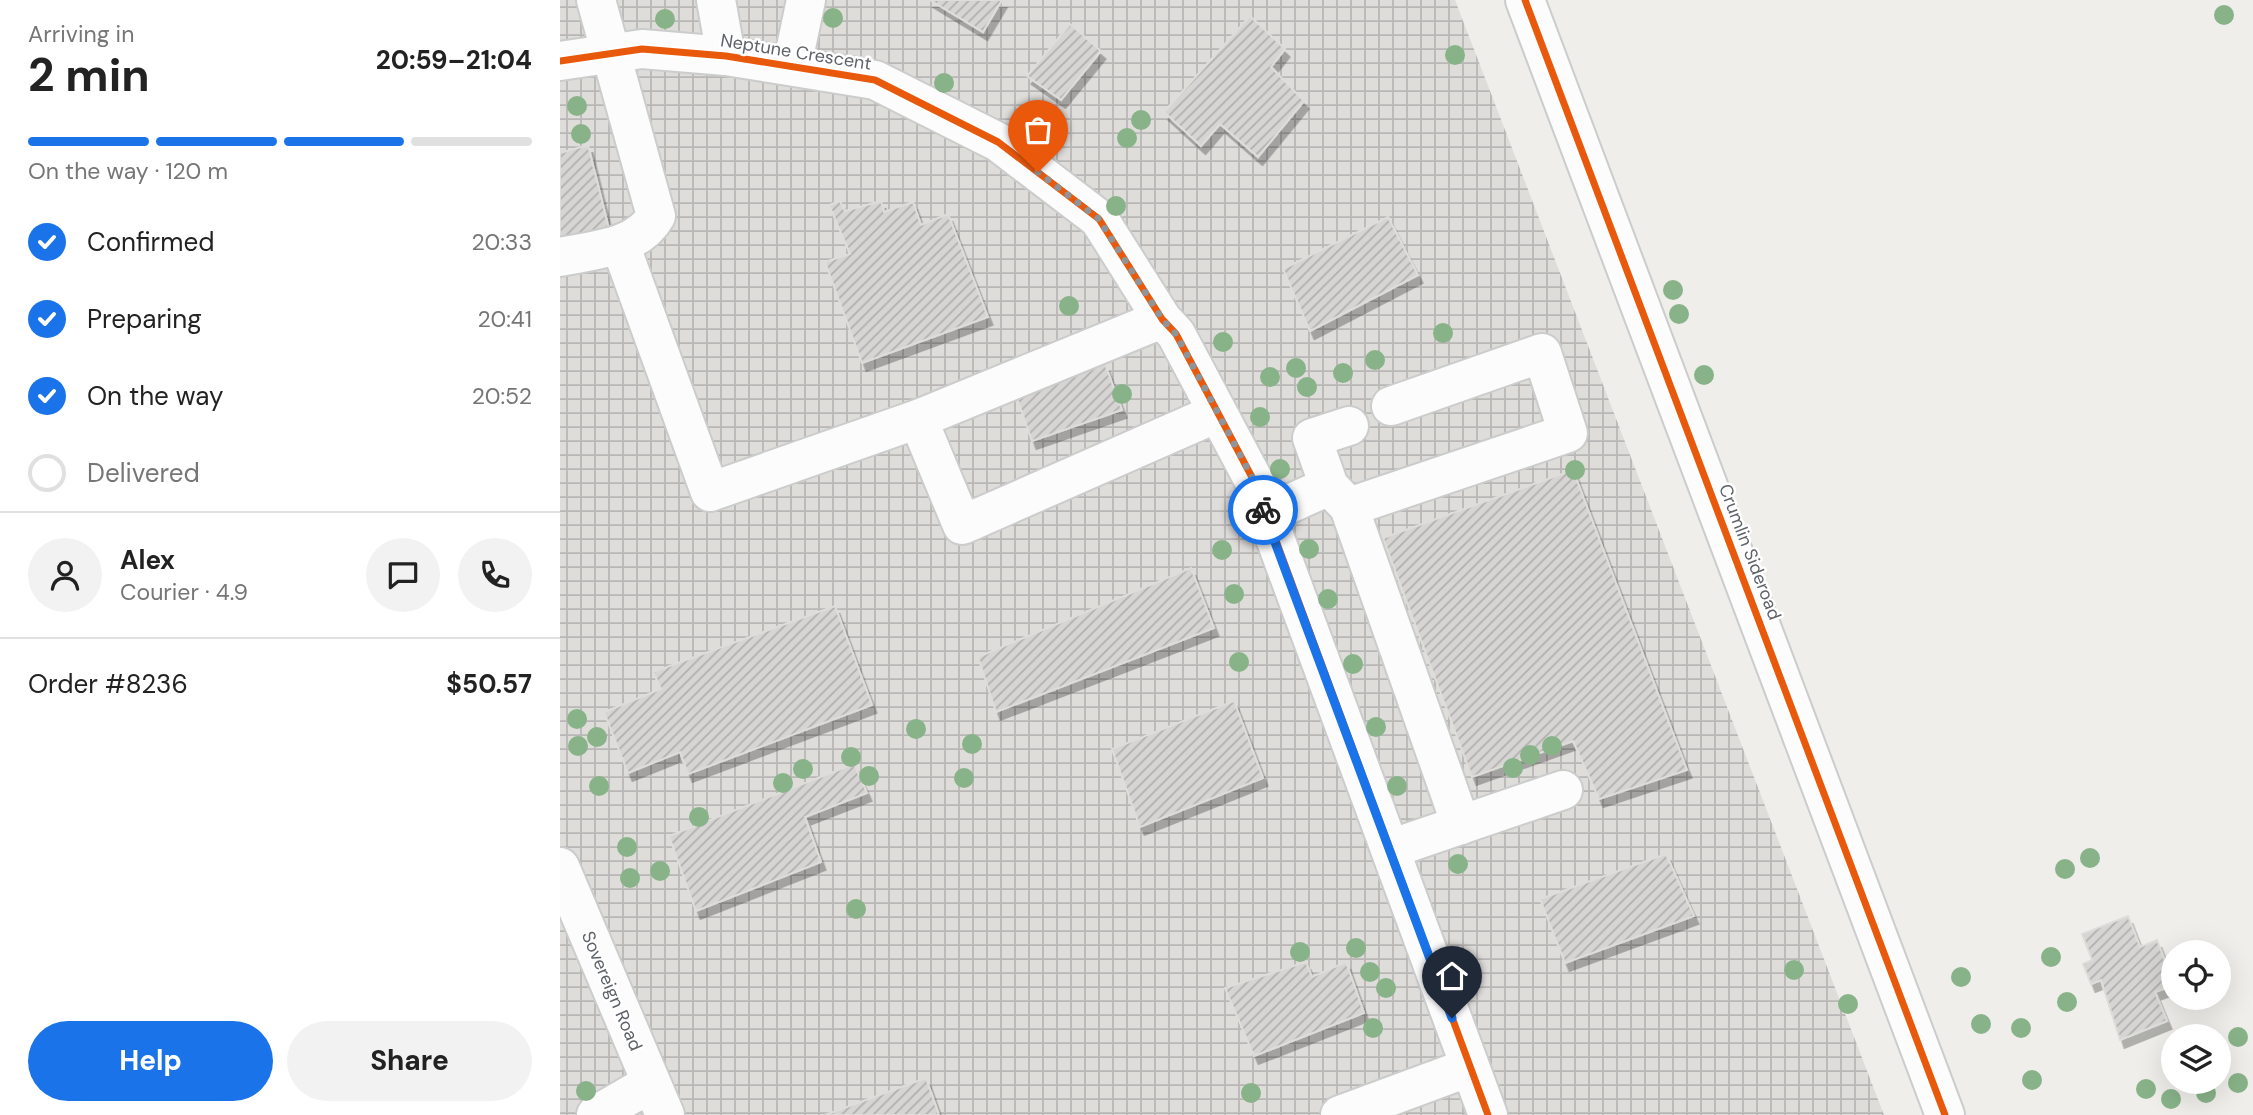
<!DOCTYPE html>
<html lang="en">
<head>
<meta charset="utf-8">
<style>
	body { margin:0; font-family:"DM Sans",sans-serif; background:#f2f2f2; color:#222; height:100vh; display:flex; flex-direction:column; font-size:26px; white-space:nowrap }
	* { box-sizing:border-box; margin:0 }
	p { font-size:23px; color:#767676 }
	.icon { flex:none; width:38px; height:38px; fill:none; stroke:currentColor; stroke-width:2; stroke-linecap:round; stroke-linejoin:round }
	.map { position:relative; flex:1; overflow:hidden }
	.side { display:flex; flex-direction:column; background:#fff; width:560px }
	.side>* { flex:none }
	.controls { position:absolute; left:1601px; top:940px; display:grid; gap:14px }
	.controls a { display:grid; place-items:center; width:70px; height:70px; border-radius:50%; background:#fff; box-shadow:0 7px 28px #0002; font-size:35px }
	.pin { position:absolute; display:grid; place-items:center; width:60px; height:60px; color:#fff; margin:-72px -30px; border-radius:50% 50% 50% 0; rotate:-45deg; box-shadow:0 0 7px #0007 }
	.pin .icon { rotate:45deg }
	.courier { position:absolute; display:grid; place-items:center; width:70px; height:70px; margin:-35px; border:5px solid #1a73e8; border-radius:50%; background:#fff; color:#222; box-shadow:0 2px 9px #0007 }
	.headline em { font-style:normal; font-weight:700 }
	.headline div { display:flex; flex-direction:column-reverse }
	.headline { display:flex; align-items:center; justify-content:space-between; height:119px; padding:0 28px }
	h1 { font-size:46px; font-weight:700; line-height:52px }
	.bar { display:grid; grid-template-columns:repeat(4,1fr); gap:10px 7px; align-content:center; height:84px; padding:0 28px }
	.bar i { height:9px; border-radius:5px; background:#e0e0e0 }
	.bar .active { background:#1a73e8 }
	.bar p { grid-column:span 4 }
	.line { display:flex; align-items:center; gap:18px; padding:0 28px; border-top:2px solid #e0e0e0 }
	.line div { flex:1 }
	.round { display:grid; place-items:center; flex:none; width:74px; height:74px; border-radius:37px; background:#f2f2f2 }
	ol { padding:0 28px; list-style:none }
	li { display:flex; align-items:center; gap:21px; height:77px }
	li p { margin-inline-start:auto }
	li .icon { padding:7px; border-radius:50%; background:#1a73e8; color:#fff; stroke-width:4 }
	li:last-child { color:#767676 }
	li i { width:38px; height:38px; border:4px solid #e0e0e0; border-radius:50% }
	.primary-button { display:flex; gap:14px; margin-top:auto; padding:14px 28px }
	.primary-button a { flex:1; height:80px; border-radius:42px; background:#1a73e8; color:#fff; font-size:28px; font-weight:700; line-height:80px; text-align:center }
	.primary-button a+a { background:#f2f2f2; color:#222 }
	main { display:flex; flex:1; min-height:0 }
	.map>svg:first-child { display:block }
</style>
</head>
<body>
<main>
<section class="side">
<div class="headline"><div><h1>2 min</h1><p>Arriving in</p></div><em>20:59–21:04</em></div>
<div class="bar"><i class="active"></i><i class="active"></i><i class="active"></i><i></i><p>On the way · 120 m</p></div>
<ol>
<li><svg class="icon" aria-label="check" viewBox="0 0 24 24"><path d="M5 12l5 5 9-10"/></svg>Confirmed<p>20:33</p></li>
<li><svg class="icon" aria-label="check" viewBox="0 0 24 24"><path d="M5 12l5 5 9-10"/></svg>Preparing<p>20:41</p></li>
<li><svg class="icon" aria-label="check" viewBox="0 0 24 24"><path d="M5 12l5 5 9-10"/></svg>On the way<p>20:52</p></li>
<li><i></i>Delivered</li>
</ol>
<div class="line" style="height:126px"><a class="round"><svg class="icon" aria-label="person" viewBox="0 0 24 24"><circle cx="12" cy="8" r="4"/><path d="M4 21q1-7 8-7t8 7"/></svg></a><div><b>Alex</b><p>Courier · 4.9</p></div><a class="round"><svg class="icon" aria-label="chat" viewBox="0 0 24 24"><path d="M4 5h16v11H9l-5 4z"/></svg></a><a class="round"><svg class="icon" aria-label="phone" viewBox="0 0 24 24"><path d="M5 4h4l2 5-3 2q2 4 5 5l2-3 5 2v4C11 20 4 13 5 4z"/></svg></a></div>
<div class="line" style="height:91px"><div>Order #8236</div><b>$50.57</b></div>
<div class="primary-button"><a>Help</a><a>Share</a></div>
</section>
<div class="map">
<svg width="1693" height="1115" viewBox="0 0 1693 1115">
	<defs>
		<pattern id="industrial-grid" width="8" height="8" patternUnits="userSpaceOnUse" patternTransform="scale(1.75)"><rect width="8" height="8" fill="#dfddda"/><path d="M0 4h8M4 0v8" fill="none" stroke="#b8b7b5"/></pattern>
		<pattern id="building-hatch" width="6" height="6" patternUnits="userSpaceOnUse" patternTransform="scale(1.75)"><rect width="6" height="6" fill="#d6d5d3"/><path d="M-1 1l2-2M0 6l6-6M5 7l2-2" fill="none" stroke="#b1b0af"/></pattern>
		<filter id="shadow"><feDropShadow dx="4.5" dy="8" stdDeviation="0" flood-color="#0004"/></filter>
	</defs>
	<rect width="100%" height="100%" fill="#efeeea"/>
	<!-- industrial -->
	<polygon fill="url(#industrial-grid)" points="0,0 895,0 1324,1115 0,1115"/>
	<!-- building -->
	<g fill="url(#building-hatch)" stroke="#deddd9" stroke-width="2" filter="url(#shadow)">
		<polygon points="370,0 442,0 423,32"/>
		<polygon points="690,16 725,49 711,67 744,101 698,157 660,124 641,146 604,112"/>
		<polygon points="510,24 541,51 501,100 467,76"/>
		<polygon points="28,145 49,229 0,239 0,153"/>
		<polygon points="280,201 285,211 321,201 324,212 353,202 361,225 388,214 428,317 302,363 265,262 290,254 269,205"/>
		<polygon points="828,217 858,275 750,331 723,269"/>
		<polygon points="545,364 562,410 472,441 457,398"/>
		<polygon points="1013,470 1127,770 1039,799 1013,741 912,777 823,538"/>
		<polygon points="631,568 654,628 436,712 418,657"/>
		<polygon points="275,606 312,705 128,774 120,752 68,773 44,712 101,689 93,672"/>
		<polygon points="674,701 703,778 580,827 552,749"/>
		<polygon points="294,764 307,793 245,817 261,862 136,911 109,836"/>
		<polygon points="1106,854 1134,916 1005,963 980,899"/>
		<polygon points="1568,916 1580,947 1597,940 1614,985 1595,992 1607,1021 1560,1040 1541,980 1531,984 1523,964 1532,960 1522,934"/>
		<polygon points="746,962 752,977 786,962 804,1013 694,1056 665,988"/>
		<polygon points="366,1078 379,1115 265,1115"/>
	</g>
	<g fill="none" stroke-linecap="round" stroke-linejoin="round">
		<!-- minor casing -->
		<g stroke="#cbcccc" stroke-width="42">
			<g id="minor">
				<polyline points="156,0 166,56"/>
				<polyline points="965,0 1385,1115"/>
				<polyline points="0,61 82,49 166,56 315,80 438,142 539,219 602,319 616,334 694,481 928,1115"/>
				<polyline points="232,66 246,0"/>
				<polyline points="60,244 150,492 358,419 402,525 657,413"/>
				<path d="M 0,257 C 33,250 78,248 96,216 L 36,0"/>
				<polyline points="358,419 602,319"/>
				<polyline points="789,426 752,438 769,486 789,507 901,825"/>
				<polyline points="789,507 1008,433 982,353 831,406"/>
				<polyline points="705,515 769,486"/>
				<polyline points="830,849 1003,790"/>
				<polyline points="0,867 105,1115"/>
				<polyline points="36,1115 91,1083"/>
				<polyline points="780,1115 910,1067"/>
			</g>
		</g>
		<!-- minor -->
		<use href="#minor" stroke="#fdfcfc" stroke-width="38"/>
		<!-- cycleway casing -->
		<g stroke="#fff" stroke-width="11">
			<g id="cycleway">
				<polyline points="965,0 1385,1115"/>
				<polyline points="0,61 82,49 166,56 315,80 438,142 539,219 602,319 616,334 694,481 928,1115"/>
			</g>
		</g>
		<!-- cycleway -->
		<use href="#cycleway" stroke="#e8590c" stroke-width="7"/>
	</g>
	<!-- trees -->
	<g fill="#88b388">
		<circle cx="1664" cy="15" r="10"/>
		<circle cx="273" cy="18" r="10"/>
		<circle cx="105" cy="19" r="10"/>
		<circle cx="895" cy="55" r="10"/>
		<circle cx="384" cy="83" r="10"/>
		<circle cx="17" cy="106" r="10"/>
		<circle cx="581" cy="120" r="10"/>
		<circle cx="470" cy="122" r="10"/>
		<circle cx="21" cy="134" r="10"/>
		<circle cx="567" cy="138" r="10"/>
		<circle cx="556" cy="206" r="10"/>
		<circle cx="1113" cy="290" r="10"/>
		<circle cx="509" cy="306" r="10"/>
		<circle cx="1119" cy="314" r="10"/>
		<circle cx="883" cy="333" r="10"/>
		<circle cx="663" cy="342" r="10"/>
		<circle cx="815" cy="360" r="10"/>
		<circle cx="736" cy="368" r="10"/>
		<circle cx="783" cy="373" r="10"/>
		<circle cx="1144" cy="375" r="10"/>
		<circle cx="710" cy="377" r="10"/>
		<circle cx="747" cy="387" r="10"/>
		<circle cx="562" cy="394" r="10"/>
		<circle cx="700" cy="417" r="10"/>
		<circle cx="720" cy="469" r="10"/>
		<circle cx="1015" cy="470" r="10"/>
		<circle cx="749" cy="549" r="10"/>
		<circle cx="662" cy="550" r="10"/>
		<circle cx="674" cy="594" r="10"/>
		<circle cx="768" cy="599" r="10"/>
		<circle cx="679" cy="662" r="10"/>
		<circle cx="793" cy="664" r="10"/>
		<circle cx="17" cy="719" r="10"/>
		<circle cx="816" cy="727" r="10"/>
		<circle cx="356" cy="729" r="10"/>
		<circle cx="37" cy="737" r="10"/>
		<circle cx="412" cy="744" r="10"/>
		<circle cx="18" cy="746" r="10"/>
		<circle cx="992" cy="746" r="10"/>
		<circle cx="970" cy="755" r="10"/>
		<circle cx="291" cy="757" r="10"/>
		<circle cx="953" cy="768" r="10"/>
		<circle cx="243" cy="769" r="10"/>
		<circle cx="309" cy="776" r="10"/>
		<circle cx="404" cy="778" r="10"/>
		<circle cx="223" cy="783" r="10"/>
		<circle cx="39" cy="786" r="10"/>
		<circle cx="837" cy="786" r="10"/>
		<circle cx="139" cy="817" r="10"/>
		<circle cx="67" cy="847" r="10"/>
		<circle cx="1530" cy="858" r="10"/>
		<circle cx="898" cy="864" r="10"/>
		<circle cx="1505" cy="869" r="10"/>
		<circle cx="100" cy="871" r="10"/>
		<circle cx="70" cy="878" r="10"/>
		<circle cx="296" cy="909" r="10"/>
		<circle cx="796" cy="948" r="10"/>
		<circle cx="740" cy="952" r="10"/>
		<circle cx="1491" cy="957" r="10"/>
		<circle cx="1234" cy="970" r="10"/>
		<circle cx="810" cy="972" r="10"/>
		<circle cx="1401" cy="977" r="10"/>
		<circle cx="826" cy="988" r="10"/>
		<circle cx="1507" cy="1002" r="10"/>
		<circle cx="1288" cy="1004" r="10"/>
		<circle cx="1421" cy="1024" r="10"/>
		<circle cx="813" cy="1028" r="10"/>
		<circle cx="1461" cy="1028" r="10"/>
		<circle cx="1678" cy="1037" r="10"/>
		<circle cx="1472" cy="1080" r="10"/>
		<circle cx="1678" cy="1083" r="10"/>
		<circle cx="1586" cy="1089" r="10"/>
		<circle cx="26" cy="1091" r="10"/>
		<circle cx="691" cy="1093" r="10"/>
		<circle cx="1646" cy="1093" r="10"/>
		<circle cx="1611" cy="1099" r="10"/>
	</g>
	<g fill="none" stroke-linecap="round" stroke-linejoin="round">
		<!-- done -->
		<polyline stroke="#919496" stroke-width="7" stroke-dasharray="0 12.6" points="478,172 539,219 602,319 616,334 694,481 703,510"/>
		<!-- route -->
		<polyline stroke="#1a73e8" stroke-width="9" points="703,510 892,1018"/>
	</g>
	<g text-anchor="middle" stroke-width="5" stroke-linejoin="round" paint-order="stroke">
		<!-- street labels -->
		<g font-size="18" fill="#5f6368" stroke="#fff">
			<text transform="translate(236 52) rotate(9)" y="6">Neptune Crescent</text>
			<text transform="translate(1190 552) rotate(69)" y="6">Crumlin Sideroad</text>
			<text transform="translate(52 991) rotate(67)" y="6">Sovereign Road</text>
		</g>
	</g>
</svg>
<div class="controls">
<a><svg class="icon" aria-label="locate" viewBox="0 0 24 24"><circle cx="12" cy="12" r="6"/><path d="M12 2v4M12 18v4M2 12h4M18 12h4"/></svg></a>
<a><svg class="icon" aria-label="layers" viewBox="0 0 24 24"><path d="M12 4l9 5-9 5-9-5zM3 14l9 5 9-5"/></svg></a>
</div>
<div class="pin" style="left:478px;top:172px;background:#ea580c"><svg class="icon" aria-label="bag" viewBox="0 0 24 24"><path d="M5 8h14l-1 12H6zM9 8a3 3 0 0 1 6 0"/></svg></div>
<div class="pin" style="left:892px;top:1018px;background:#1f2937"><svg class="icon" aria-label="home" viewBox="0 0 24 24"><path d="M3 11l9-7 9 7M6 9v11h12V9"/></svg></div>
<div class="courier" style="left:703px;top:510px"><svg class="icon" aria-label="bike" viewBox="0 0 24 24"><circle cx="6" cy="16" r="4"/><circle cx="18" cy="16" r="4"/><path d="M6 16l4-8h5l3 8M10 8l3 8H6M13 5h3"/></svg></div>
</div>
</main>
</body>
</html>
